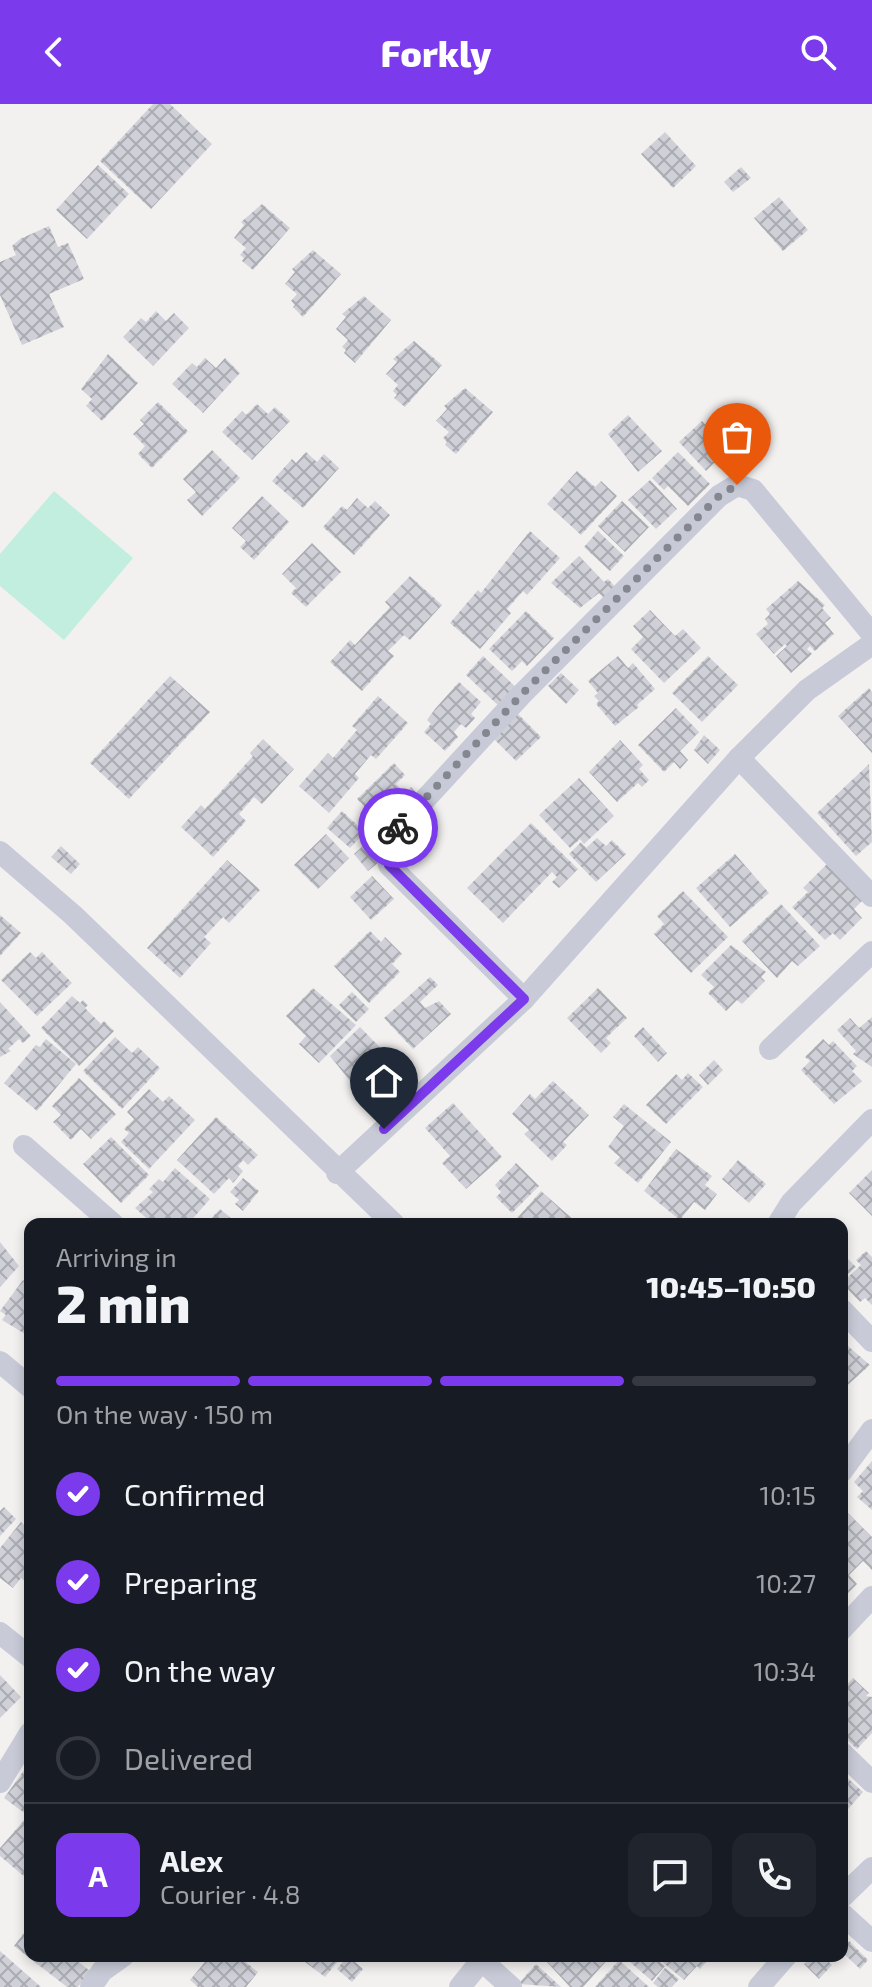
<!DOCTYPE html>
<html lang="en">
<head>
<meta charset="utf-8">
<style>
	body { margin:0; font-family:"Exo 2",sans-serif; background:#20242c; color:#f1f3f6; height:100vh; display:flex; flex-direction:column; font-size:30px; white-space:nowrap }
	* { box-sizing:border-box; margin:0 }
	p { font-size:26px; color:#9ea1a6 }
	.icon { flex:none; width:44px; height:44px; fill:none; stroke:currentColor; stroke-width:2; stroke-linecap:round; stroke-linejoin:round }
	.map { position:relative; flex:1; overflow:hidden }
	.side { position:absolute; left:24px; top:1114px; width:824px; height:744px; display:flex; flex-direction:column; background:#171b24; border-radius:16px; box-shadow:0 4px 12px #0003 }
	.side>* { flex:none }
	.pin { position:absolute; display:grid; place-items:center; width:68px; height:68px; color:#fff; margin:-82px -34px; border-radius:50% 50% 50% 0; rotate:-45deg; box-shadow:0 0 8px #0007 }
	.pin .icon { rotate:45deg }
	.courier { position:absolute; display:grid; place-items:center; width:80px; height:80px; margin:-40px; border:6px solid #7c3aed; border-radius:50%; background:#fff; color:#222; box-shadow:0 2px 10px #0007 }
	.overview em { font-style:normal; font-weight:800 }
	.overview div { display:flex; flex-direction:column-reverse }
	.overview { display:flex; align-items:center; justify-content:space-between; height:136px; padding:0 32px }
	h1 { font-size:52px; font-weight:800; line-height:60px }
	.bar { display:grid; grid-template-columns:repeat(4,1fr); gap:12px 8px; align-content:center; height:96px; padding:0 32px }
	.bar i { height:10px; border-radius:6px; background:#363941 }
	.bar .active { background:#7c3aed }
	.bar p { grid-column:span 4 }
	.line { display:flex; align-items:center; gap:20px; padding:0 32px; border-top:2px solid #363941 }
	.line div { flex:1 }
	.round { display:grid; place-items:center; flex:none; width:84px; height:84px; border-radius:16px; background:#20242c }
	ol { padding:0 32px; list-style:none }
	li { display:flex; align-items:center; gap:24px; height:88px }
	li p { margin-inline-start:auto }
	li .icon { padding:8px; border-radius:50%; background:#7c3aed; color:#fff; stroke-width:4 }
	li:last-child { color:#9ea1a6 }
	li i { width:44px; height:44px; border:4px solid #363941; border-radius:50% }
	header { display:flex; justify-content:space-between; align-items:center; height:104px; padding:0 32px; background:#7c3aed; color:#fff; font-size:36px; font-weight:800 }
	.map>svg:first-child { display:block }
</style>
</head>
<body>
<header><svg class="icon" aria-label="back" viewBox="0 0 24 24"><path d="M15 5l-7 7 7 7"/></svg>Forkly<svg class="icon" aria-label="search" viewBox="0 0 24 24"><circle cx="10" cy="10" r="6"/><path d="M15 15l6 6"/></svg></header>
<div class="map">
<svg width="872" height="1883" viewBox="0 0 872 1883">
	<defs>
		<pattern id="building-cross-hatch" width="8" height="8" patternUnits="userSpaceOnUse" patternTransform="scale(2)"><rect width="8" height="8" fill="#d0d1d8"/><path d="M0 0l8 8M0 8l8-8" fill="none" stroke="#abacb2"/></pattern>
	</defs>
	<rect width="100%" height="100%" fill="#f3f1f0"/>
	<!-- pitch -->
	<polygon fill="#c1eedf" points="54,387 133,454 64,536 0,482 0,450"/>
	<!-- building -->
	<g fill="url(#building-cross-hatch)">
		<polygon points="153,0 170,0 212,40 151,105 100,57"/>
		<polygon points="665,28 696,62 673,84 641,50"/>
		<polygon points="98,61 129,90 87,135 56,106"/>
		<polygon points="741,63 751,74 733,88 724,78"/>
		<polygon points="779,93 808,126 783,147 754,114"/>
		<polygon points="262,100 290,124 253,166 242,157 244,154 240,151 246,144 234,134 244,121 241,118"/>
		<polygon points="49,122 58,143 68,139 84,175 49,190 64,223 22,241 0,191 0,158 16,151 12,142 20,135"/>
		<polygon points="313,146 341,170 303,213 293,203 295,201 291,197 297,190 285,180 295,168 292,165"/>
		<polygon points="364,192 391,216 355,259 344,249 346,246 342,243 348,236 336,225 346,213 342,210"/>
		<polygon points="156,207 166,217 174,209 189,224 153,262 123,233 141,214 146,218"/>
		<polygon points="414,237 442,261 405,303 394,294 397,291 393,287 398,281 386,270 397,258 393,255"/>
		<polygon points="108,250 138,279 102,317 86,302 92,295 81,285"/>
		<polygon points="205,254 216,264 225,254 240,269 203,309 172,280 192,259 197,263"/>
		<polygon points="465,284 493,308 456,350 445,341 447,338 443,334 449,328 436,317 447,305 444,302"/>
		<polygon points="158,298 188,327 152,364 138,350 145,342 133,330 144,320 140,316"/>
		<polygon points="257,300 268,310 275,303 290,317 252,356 222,328 242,307 246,311"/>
		<polygon points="628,311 662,347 638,368 608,330"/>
		<polygon points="702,317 733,351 719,364 714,359 706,367 679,338"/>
		<polygon points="212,346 240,374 202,412 187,396 196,388 183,375"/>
		<polygon points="306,348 317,358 324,350 339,364 303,404 272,377 292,355 296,359"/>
		<polygon points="678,348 710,380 688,402 668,382 664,386 652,374"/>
		<polygon points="577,367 595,383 601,377 617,392 581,431 547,400"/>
		<polygon points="650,376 677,405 656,425 628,396"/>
		<polygon points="262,392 289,418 254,456 240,443 246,437 232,424"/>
		<polygon points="357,394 368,404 375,397 390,411 354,451 323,423 342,402 347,406"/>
		<polygon points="622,397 649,423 625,448 598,422"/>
		<polygon points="530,427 560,454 527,491 523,487 507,505 511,509 480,545 450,519 478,486 481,489"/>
		<polygon points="598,427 624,452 610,467 584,443"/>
		<polygon points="312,439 341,468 306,503 291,489 296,484 282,470"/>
		<polygon points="579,452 604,478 608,475 620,488 608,499 599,489 580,504 551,479"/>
		<polygon points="410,472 442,501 410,536 404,531 388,547 394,552 362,587 330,558 350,536 355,541 390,503 385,498"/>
		<polygon points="798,477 825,501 822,504 831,514 825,519 834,530 815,547 810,542 807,545 812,550 791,569 776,552 787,542 785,540 774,550 756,530 768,520 765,515 770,510 766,505"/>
		<polygon points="650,506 675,532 683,525 701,544 664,579 631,545 643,533 633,522"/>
		<polygon points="526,507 554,534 527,562 522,557 512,567 489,545"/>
		<polygon points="483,552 520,587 502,605 466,571"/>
		<polygon points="618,552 628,564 633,559 655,585 637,601 639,603 615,622 596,600 599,597 594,592 598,589 588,577"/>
		<polygon points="708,552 738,581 702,618 672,589"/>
		<polygon points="561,569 579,586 566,600 548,582"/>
		<polygon points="170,572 210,608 129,695 90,659"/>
		<polygon points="459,578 481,598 471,610 475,614 466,624 461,620 454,628 458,633 445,647 424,628 431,620 427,616 435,605"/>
		<polygon points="869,584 872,588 872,649 838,612"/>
		<polygon points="378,592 408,619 376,655 371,651 355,670 359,674 329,709 299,682 328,649 333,654 357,626 352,622"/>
		<polygon points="676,604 699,628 680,647 688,656 680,665 674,658 664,668 638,641"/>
		<polygon points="517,609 541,633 516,657 492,633"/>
		<polygon points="704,631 720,646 708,660 694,646"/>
		<polygon points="263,635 294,665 262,700 254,693 239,710 246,717 213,753 181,723 201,701 205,705 253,652 250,649"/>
		<polygon points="620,636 643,661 639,665 649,676 642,683 638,679 617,698 589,668"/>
		<polygon points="394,659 405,671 396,680 405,689 411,683 421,694 394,717 386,709 379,717 357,695"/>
		<polygon points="869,660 872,738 856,752 817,709"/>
		<polygon points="579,674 614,712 584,740 580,735 570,744 539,711"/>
		<polygon points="342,707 365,728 350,744 327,724"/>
		<polygon points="531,719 578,765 559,784 552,778 557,773 552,768 503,819 467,784"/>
		<polygon points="326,730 349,754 318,785 294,761"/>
		<polygon points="597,734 606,742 612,736 626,750 596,778 569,750 581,738 586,744"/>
		<polygon points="364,741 379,758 368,767 354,750"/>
		<polygon points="61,742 80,760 71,770 51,753"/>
		<polygon points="735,750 769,789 730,823 696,784"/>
		<polygon points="227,756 260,786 229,819 223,813 204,833 211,839 180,874 147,844"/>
		<polygon points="828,759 864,795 854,805 862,814 840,836 833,829 825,836 792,803 808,788 803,784"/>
		<polygon points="372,772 394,795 371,816 350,793"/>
		<polygon points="683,787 728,833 691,869 654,830 664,820 657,812"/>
		<polygon points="781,800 820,842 798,862 792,857 777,874 742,837"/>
		<polygon points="0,811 21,829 0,852"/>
		<polygon points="370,827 381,838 385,833 402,850 392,860 400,868 369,899 334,862"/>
		<polygon points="731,841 766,868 761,873 765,877 742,900 737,896 726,907 708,889 714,883 701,871"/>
		<polygon points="30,848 36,854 42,848 72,879 37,912 1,876"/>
		<polygon points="430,873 438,881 420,898 425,904 439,897 451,910 413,945 384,914"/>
		<polygon points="313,884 356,921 319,959 299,940 306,932 286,912"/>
		<polygon points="598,884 627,914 606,934 611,939 601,949 567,914"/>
		<polygon points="352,888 369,905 356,918 339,901"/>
		<polygon points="72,892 80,899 83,896 88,901 85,904 101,920 104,917 114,927 79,962 41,924"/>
		<polygon points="0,898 31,932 23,939 19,935 8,945 11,947 0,953"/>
		<polygon points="872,913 872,963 853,950 856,947 837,926 850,914 859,924"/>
		<polygon points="360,923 401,965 367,998 330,952"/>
		<polygon points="643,923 667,949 658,958 634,932"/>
		<polygon points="115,933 132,949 138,943 160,964 122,1005 83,967"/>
		<polygon points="46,935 76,960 37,1007 4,979 36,941 40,943"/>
		<polygon points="823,935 829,941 833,937 857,962 852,967 862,977 834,1000 801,966 810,957 805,953"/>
		<polygon points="714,956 723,966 708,981 699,971"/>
		<polygon points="688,969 703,983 666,1020 646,1001 676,970 682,976"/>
		<polygon points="79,974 116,1010 91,1035 81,1025 71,1036 53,1018 61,1011 52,1002"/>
		<polygon points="553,977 589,1011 563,1038 567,1041 552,1057 524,1030 529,1026 512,1010 530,990 535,995"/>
		<polygon points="149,985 163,998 169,992 195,1016 149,1065 121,1038 129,1029 124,1025 134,1015 127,1008"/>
		<polygon points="453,999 502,1053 466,1085 442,1059 450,1052 425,1024"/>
		<polygon points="624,1000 671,1038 638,1079 614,1059 620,1053 608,1043 624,1022 613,1013"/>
		<polygon points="216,1013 258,1051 248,1061 243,1056 238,1062 243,1067 233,1079 229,1074 214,1090 177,1056"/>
		<polygon points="111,1033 149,1071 121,1099 83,1060"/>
		<polygon points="676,1045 712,1072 705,1081 717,1090 705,1106 694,1098 680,1116 644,1087"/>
		<polygon points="738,1056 766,1080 749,1099 722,1075"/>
		<polygon points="516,1059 539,1082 512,1109 496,1093 501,1088 495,1081"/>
		<polygon points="175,1064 210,1095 188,1120 153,1120 135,1104 153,1088 149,1085 159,1075 163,1078"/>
		<polygon points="872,1066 872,1112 849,1089"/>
		<polygon points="243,1074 259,1087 243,1107 235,1100 239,1096 230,1088"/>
		<polygon points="541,1087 576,1118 574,1120 512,1120"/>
		<polygon points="220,1105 238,1120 206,1120"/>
		<polygon points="0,1138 19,1162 0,1183"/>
		<polygon points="866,1147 872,1153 872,1201 865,1194 860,1198 842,1179 861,1161 856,1156"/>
		<polygon points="845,1152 856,1163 842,1175 842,1155"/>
		<polygon points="23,1176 30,1182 30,1233 2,1216 6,1211 0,1207"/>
		<polygon points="842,1237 870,1261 842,1286"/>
		<polygon points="872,1357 872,1406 857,1393 863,1387 854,1378"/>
		<polygon points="4,1403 16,1415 0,1432 0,1407"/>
		<polygon points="846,1407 872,1433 872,1466 863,1457 849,1471 857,1480 842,1495 842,1411"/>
		<polygon points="21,1418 30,1426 30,1481 21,1474 13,1484 0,1474 0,1444"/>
		<polygon points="0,1571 21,1593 0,1614"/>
		<polygon points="853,1574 869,1589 866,1592 872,1593 872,1629 857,1645 842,1631 842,1586"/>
		<polygon points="25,1665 30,1669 30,1713 4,1694"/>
		<polygon points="842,1669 863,1688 842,1712"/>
		<polygon points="25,1715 30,1719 30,1769 26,1774 0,1752 0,1744"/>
		<polygon points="30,1821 30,1852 71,1852 90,1867 78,1883 67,1883 14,1842"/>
		<polygon points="849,1837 868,1856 860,1865 842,1848"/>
		<polygon points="0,1847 41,1883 0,1883"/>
		<polygon points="210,1852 238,1852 258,1868 246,1883 198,1883 190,1876"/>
		<polygon points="297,1852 342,1852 325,1873"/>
		<polygon points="348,1852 363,1865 352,1878 337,1865"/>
		<polygon points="547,1852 608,1852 610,1853 583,1883 570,1883 544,1855"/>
		<polygon points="623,1852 653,1852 665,1862 652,1877"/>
		<polygon points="655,1852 704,1852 707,1857 700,1865 697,1862 684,1876"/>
		<polygon points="811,1852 823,1852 832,1861 819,1875 804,1860"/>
		<polygon points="619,1856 649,1883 595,1883"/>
		<polygon points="536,1860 561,1883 518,1880"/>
		<polygon points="665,1864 679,1875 672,1883 658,1883 653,1879"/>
	</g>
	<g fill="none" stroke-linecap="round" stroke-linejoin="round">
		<!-- minor -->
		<g stroke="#c8cbd7" stroke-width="22">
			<polyline points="739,654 872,792"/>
			<polyline points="0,748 73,811 394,1120"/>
			<polyline points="524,895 389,761 384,740 522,590 719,392 737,381 753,386 872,530"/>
			<polyline points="770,945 872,848"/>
			<polyline points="24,1042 113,1120"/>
			<polyline points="337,1069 524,895 739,654 807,586 872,540"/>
			<polyline points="778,1120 791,1099 872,1016"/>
			<polyline points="842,1206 872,1237"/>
			<polyline points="0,1258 30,1283"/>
			<polyline points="842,1367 872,1326"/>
			<polyline points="842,1525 872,1493"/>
			<polyline points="0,1529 30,1553"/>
			<polyline points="842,1649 872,1678"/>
			<polyline points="0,1678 30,1629"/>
			<polyline points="842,1793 872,1764"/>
			<polyline points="842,1810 872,1837"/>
			<polyline points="481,1856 511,1883"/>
			<polyline points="91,1883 102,1867 123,1852"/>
			<polyline points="460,1883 485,1852"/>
			<polyline points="759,1883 786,1852"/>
		</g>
	</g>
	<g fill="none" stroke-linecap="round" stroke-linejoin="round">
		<!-- done -->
		<polyline stroke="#848790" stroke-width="8" stroke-dasharray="0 14.4" points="398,724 522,590 719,392 737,381"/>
		<!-- route -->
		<polyline stroke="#7c3aed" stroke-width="10" points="384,1025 524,895 389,761 384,740 398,724"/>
	</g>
</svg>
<div class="pin" style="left:737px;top:381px;background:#ea580c"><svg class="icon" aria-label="bag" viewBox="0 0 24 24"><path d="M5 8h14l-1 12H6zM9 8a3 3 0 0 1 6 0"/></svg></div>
<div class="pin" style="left:384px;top:1025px;background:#1f2937"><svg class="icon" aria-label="home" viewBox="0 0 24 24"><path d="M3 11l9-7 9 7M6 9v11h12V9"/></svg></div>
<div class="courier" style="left:398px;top:724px"><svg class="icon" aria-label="bike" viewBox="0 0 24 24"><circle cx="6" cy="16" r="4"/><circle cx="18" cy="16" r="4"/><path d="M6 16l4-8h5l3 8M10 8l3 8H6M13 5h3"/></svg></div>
<section class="side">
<div class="overview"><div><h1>2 min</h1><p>Arriving in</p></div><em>10:45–10:50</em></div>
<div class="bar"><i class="active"></i><i class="active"></i><i class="active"></i><i></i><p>On the way · 150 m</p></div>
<ol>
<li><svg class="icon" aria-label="check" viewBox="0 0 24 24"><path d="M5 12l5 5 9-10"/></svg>Confirmed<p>10:15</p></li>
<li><svg class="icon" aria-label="check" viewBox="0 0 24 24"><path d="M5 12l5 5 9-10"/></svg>Preparing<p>10:27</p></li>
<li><svg class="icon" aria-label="check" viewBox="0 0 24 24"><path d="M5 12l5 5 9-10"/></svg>On the way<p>10:34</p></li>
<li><i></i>Delivered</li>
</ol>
<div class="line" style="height:144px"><b class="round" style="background:#7c3aed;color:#fff">A</b><div><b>Alex</b><p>Courier · 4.8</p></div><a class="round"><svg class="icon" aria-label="chat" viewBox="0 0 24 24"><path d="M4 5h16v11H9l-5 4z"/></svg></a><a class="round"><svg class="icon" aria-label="phone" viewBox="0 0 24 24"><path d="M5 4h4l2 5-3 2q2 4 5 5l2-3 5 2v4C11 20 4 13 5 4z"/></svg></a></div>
</section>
</div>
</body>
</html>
